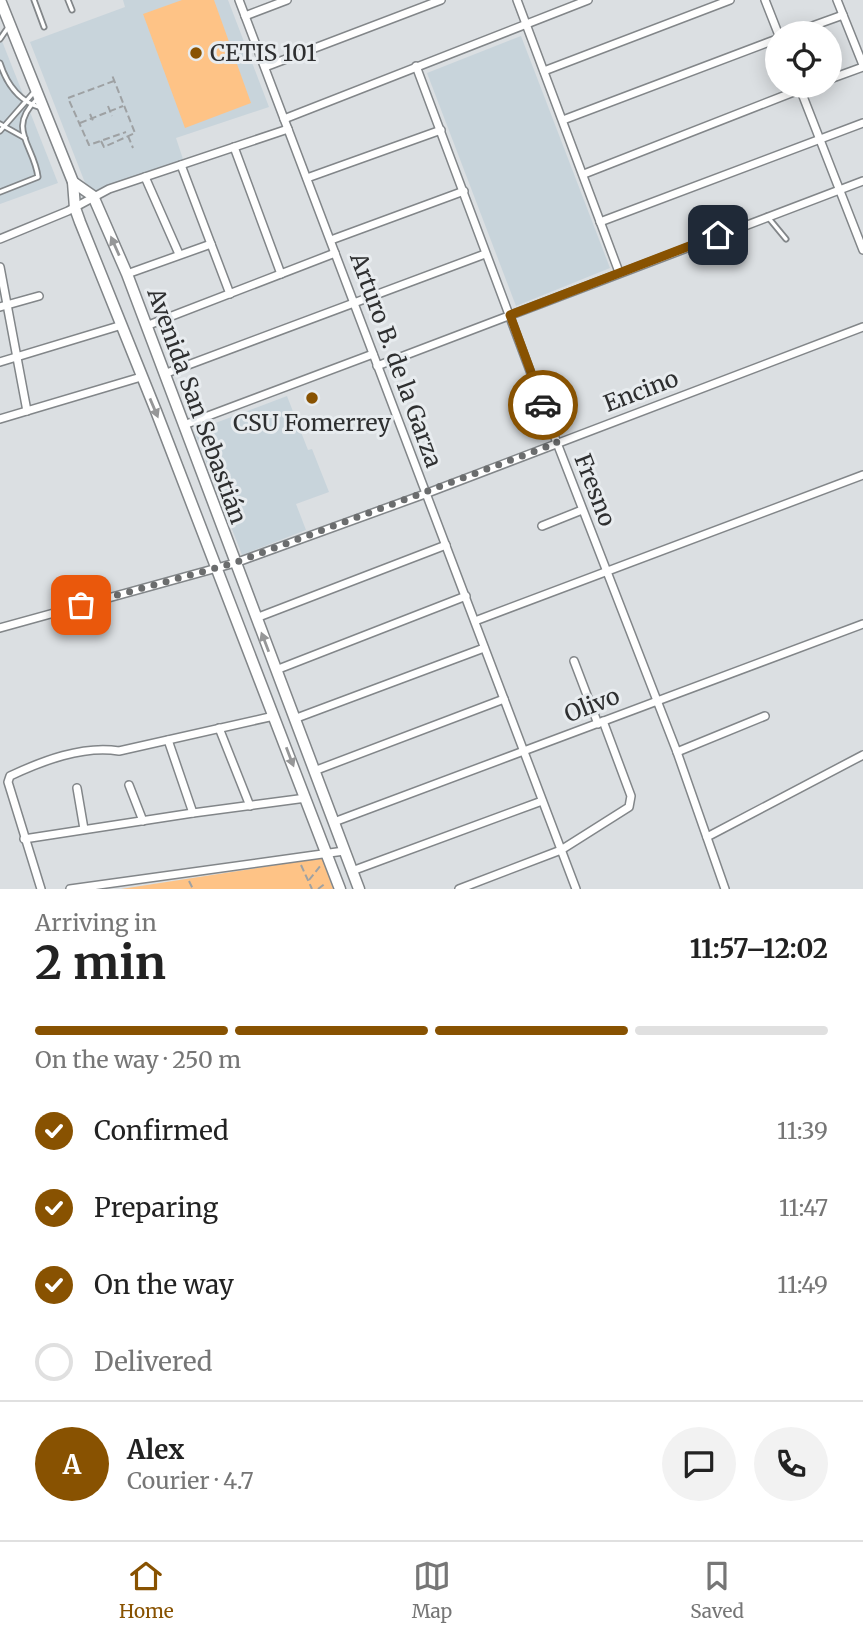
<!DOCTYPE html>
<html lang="en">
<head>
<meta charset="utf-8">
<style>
	body { margin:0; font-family:Merriweather,serif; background:#f2f2f2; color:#222; height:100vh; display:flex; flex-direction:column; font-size:26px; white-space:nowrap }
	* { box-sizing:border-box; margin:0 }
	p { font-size:23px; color:#767676 }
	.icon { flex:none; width:38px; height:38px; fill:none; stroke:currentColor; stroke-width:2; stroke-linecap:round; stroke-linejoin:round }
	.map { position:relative; height:889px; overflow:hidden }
	.side { display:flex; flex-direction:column; background:#fff; flex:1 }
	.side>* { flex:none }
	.fabs { position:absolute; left:765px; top:21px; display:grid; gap:14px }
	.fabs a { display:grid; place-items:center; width:77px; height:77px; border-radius:50%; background:#fff; box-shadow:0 4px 18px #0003; font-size:35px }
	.pin { position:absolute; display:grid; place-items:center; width:60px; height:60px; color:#fff; margin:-30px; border-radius:14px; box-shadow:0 4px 10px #0006 }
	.courier { position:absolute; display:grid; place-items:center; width:70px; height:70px; margin:-35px; border:5px solid #885201; border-radius:50%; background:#fff; color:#222; box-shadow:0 2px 9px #0007 }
	.summary em { font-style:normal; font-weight:700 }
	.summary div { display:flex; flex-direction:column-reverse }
	.summary { display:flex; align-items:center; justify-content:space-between; height:119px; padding:0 35px }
	h1 { font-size:46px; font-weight:700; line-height:52px }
	.bar { display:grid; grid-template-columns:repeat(4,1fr); gap:10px 7px; align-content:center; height:84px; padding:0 35px }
	.bar i { height:9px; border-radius:5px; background:#e0e0e0 }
	.bar .selected { background:#885201 }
	.bar p { grid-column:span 4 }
	.line { display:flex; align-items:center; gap:18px; padding:0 35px; border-top:2px solid #e0e0e0 }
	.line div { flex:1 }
	.round { display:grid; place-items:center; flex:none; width:74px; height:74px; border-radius:37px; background:#f2f2f2 }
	ol { padding:0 35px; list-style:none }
	li { display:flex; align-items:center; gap:21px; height:77px }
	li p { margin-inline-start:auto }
	li .icon { padding:7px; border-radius:50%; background:#885201; color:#fff; stroke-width:4 }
	li:last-child { color:#767676 }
	li i { width:38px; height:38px; border:4px solid #e0e0e0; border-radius:50% }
	.dock { display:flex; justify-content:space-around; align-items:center; height:98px; border-top:2px solid #e0e0e0; background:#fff; font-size:19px; color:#767676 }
	.dock a { display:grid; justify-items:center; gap:4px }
	.dock .selected { color:#885201 }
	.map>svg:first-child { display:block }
</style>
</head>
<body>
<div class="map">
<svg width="863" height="889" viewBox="0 0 863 889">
	<rect width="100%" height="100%" fill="#dbdfe2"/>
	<!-- built -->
	<g fill="#c8d4db">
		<polygon points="123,0 228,0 269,107 176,138 184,162 89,193 30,42 125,7"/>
		<polygon points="0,36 58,183 0,204"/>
		<polygon points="521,36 610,268 516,306 427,73"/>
		<polygon points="287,396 308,450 312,449 329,492 296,504 306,530 242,555 194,431"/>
	</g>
	<!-- park -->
	<g fill="#fec386">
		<polygon points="182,0 214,0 251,103 185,128 143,14"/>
		<polygon points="322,858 333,889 121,889"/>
	</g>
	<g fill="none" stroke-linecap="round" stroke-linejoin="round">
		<!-- lane casing -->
		<g stroke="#828689" stroke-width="7">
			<g id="lane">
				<polyline points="34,0 44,27"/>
				<polyline points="68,0 72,10"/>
				<polyline points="0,39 9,26"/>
				<path d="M 0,63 C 7,85 20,102 42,108"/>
				<polyline points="0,124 25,138"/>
				<polyline points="0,131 35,91"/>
				<path d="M 0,192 L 38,177 C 34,145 6,129 37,99"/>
				<polyline points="767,216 786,239"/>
			</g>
		</g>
		<!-- street casing -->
		<g stroke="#828689" stroke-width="10">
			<g id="street">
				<polyline points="239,0 576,889"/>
				<polyline points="517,0 619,272"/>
				<polyline points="765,0 778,33"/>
				<polyline points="837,0 863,65"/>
				<polyline points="245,16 287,0"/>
				<polyline points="793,33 843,15"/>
				<polyline points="416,66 557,443 677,752 725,889"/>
				<polyline points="265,67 441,0"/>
				<polyline points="544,71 730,0"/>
				<polyline points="830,79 863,67"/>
				<polyline points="799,86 863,250"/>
				<polyline points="284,119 588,0"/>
				<polyline points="563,120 777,39"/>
				<polyline points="234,147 281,274"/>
				<polyline points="181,165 230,294"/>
				<polyline points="584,174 809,86"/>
				<polyline points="145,177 179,254"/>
				<polyline points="307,178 441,130"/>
				<polyline points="600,222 863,123"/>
				<polyline points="0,239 68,211 109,189 288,129"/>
				<polyline points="331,240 464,191"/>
				<polyline points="0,267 27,411"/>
				<polyline points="127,274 211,244"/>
				<polyline points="0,307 39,296"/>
				<polyline points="146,326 335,253"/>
				<polyline points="0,362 122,325"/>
				<polyline points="377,366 863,181"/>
				<polyline points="164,374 485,254"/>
				<polyline points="0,419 141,377"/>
				<polyline points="184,425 373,354"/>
				<polyline points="542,526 582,510"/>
				<polyline points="256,618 446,545"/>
				<polyline points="475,621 863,475"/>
				<polyline points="0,628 235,563 425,494 863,327"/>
				<polyline points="574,661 598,724"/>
				<polyline points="276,670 466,596"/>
				<polyline points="294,719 484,648"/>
				<polyline points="219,728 250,806"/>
				<polyline points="168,740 193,813"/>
				<polyline points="677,752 765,716"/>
				<polyline points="314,771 504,699"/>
				<polyline points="129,785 143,821"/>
				<polyline points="77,788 84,829"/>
				<polyline points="334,822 863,624"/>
				<polyline points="707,837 863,755"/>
				<polyline points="24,839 193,813 306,798"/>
				<polyline points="352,871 542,801"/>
				<path d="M 41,889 L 8,782 L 10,776 C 42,761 83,745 119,751 L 274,716"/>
				<polyline points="70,889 344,851"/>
				<polyline points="459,889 561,850 629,807 631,796 603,721"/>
			</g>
		</g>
		<!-- secondary casing -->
		<g stroke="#828689" stroke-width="13">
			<g id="secondary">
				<polyline points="0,0 73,182 75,208 80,222 156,411 340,889"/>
				<polyline points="73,182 93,196 127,274 359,889"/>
			</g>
		</g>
		<!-- path -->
		<g stroke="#9ea1a3" stroke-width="2" stroke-dasharray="7 3.5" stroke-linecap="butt">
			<polyline points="114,81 68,98 89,145 126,132"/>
			<polyline points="108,106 112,116"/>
			<polyline points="90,114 94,123"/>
			<polyline points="80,123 123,106"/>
			<polyline points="128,136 133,148"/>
			<polyline points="101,141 104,147 135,133 112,75"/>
			<polyline points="301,865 312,889"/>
			<polyline points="309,880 321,865"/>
			<polyline points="189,881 193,889"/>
			<polyline points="318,889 326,883"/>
		</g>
		<!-- lane -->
		<use href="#lane" stroke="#fff" stroke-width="3.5"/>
		<!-- street -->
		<use href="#street" stroke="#fff" stroke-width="7"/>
		<!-- secondary -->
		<use href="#secondary" stroke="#fff" stroke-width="10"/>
	</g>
	<!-- one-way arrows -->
	<defs><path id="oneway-solid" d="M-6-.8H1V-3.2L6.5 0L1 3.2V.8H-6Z" transform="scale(1.75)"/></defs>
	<g fill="#969798">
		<use href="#oneway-solid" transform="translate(115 246) rotate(-114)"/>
		<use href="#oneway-solid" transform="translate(154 408) rotate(67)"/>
		<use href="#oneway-solid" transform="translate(265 642) rotate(-111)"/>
		<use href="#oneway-solid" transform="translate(290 757) rotate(69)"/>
	</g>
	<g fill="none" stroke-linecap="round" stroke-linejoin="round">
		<!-- done -->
		<polyline stroke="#6b6d6e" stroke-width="7" stroke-dasharray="0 12.6" points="81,605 234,563 557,443 543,405"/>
		<!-- route -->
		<polyline stroke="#885201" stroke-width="9" points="543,405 510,315 718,235"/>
	</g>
	<!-- markers -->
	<g fill="#885201" stroke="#e8ecef" stroke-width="2.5">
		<circle cx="196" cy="53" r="7"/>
		<circle cx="312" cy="398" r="7"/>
	</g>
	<g text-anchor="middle" stroke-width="6" stroke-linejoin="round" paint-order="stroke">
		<!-- poi labels -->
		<g font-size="23" fill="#2e2f30" stroke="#e8ecef" text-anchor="start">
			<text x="210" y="61">CETIS 101</text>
			<text x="312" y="431" text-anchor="middle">CSU Fomerrey</text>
		</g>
		<!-- street labels -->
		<g font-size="23" fill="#2e2f30" stroke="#e8ecef">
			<text transform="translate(396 360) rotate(70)" y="8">Arturo B. de la Garza</text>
			<text transform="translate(641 391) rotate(-21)" y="8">Encino</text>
			<text transform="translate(197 406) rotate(70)" y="8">Avenida San Sebastián</text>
			<text transform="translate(595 490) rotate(69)" y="8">Fresno</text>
			<text transform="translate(592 705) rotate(-21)" y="8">Olivo</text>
		</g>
	</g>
</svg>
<div class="fabs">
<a><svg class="icon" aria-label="locate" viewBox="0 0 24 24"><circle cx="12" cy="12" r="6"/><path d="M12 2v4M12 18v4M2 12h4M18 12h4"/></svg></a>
</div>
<div class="pin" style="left:81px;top:605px;background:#ea580c"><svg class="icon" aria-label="bag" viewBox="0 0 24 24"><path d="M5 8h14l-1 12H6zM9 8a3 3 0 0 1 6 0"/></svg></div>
<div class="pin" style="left:718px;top:235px;background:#1f2937"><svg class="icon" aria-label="home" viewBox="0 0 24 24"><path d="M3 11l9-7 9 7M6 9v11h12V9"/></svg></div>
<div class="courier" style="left:543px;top:405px"><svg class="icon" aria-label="car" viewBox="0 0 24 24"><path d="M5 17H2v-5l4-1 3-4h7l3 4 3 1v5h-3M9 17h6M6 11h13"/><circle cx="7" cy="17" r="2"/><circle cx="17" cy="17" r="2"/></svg></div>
</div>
<section class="side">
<div class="summary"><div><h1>2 min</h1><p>Arriving in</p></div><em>11:57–12:02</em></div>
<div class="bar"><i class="selected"></i><i class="selected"></i><i class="selected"></i><i></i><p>On the way · 250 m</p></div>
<ol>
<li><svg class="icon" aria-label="check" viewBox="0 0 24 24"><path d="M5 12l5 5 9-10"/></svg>Confirmed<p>11:39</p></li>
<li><svg class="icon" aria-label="check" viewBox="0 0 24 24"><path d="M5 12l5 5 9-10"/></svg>Preparing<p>11:47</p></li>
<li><svg class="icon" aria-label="check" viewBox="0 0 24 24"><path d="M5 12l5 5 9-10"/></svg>On the way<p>11:49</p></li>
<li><i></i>Delivered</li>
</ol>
<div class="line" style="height:126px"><b class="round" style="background:#885201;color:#fff">A</b><div><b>Alex</b><p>Courier · 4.7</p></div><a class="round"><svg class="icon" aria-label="chat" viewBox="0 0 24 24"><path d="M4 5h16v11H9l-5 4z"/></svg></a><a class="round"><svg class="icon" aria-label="phone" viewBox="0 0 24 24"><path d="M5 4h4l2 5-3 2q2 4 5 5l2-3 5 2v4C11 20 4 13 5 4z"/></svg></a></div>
</section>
<nav class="dock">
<a class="selected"><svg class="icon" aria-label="home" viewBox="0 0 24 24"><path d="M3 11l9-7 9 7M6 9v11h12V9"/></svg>Home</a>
<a><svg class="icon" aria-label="map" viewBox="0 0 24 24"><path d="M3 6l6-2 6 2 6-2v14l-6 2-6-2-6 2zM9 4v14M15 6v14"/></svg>Map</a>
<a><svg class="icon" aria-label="saved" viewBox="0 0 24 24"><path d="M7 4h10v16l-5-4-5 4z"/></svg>Saved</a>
</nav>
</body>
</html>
